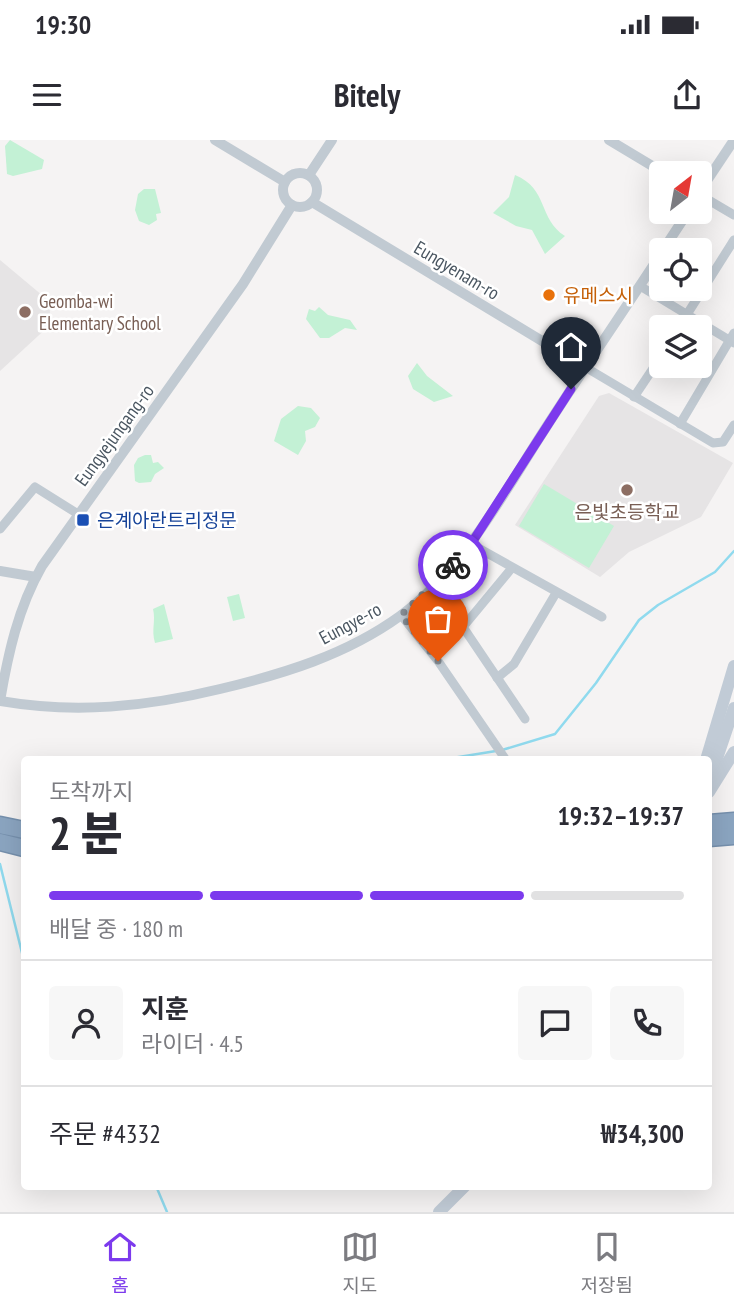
<!DOCTYPE html>
<html lang="ko">
<head>
<meta charset="utf-8">
<style>
	body { margin:0; font-family:"PT Sans Narrow","Noto Sans KR",sans-serif; background:#f7f7f7; color:#2b2b33; height:100vh; display:flex; flex-direction:column; font-size:26px; white-space:nowrap }
	* { box-sizing:border-box; margin:0 }
	p { font-size:23px; color:#7c7c81 }
	.icon { flex:none; width:38px; height:38px; fill:none; stroke:currentColor; stroke-width:2; stroke-linecap:round; stroke-linejoin:round }
	.map { position:relative; flex:1; overflow:hidden }
	.drawer { position:absolute; left:21px; top:616px; width:691px; height:434px; display:flex; flex-direction:column; background:#fff; border-radius:7px; box-shadow:0 7px 28px #0002 }
	.drawer>* { flex:none }
	.needle { width:46px; rotate:31deg }
	.controls { position:absolute; left:649px; top:21px; display:grid; gap:14px }
	.controls a { display:grid; place-items:center; width:63px; height:63px; border-radius:7px; background:#fff; box-shadow:0 7px 28px #0002; font-size:35px }
	.pin { position:absolute; display:grid; place-items:center; width:60px; height:60px; color:#fff; margin:-72px -30px; border-radius:50% 50% 50% 0; rotate:-45deg; box-shadow:0 0 7px #0007 }
	.pin .icon { rotate:45deg }
	.courier { position:absolute; display:grid; place-items:center; width:70px; height:70px; margin:-35px; border:5px solid #7c3aed; border-radius:50%; background:#fff; color:#222; box-shadow:0 2px 9px #0007 }
	.summary em { font-style:normal; font-weight:800 }
	.summary div { display:flex; flex-direction:column-reverse }
	.summary { display:flex; align-items:center; justify-content:space-between; height:119px; padding:0 28px }
	h1 { font-size:46px; font-weight:800; line-height:52px }
	.bar { display:grid; grid-template-columns:repeat(4,1fr); gap:10px 7px; align-content:center; height:84px; padding:0 28px }
	.bar i { height:9px; border-radius:5px; background:#e1e1e2 }
	.bar .selected { background:#7c3aed }
	.bar p { grid-column:span 4 }
	.line { display:flex; align-items:center; gap:18px; padding:0 28px; border-top:2px solid #e1e1e2 }
	.line div { flex:1 }
	.round { display:grid; place-items:center; flex:none; width:74px; height:74px; border-radius:7px; background:#f7f7f7 }
	.status { display:flex; justify-content:space-between; align-items:center; height:49px; padding:0 35px; background:#fff; direction:ltr }
	.status svg { height:19px; fill:currentColor }
	header { display:flex; justify-content:space-between; align-items:center; height:91px; padding:0 28px; background:#fff; font-size:32px; font-weight:800 }
	.dock { display:flex; justify-content:space-around; align-items:center; height:98px; border-top:2px solid #e1e1e2; background:#fff; font-size:19px; color:#7c7c81 }
	.dock a { display:grid; justify-items:center; gap:4px }
	.dock .selected { color:#7c3aed }
	.map>svg:first-child { display:block }
</style>
</head>
<body>
<div class="status"><b>19:30</b><svg viewBox="0 0 49 12"><path d="M0 12V9h3v3zM5 12V6h3v6zM10 12V3h3v9zM15 12V0h3v12zM26 1h20v11H26zM47 4h2v5h-2z"/></svg></div>
<header><svg class="icon" aria-label="menu" viewBox="0 0 24 24"><path d="M4 6h16M4 12h16M4 18h16"/></svg>Bitely<svg class="icon" aria-label="share" viewBox="0 0 24 24"><path d="M12 15V3M7 8l5-5 5 5M5 13v7h14v-7"/></svg></header>
<div class="map">
<svg width="734" height="1072" viewBox="0 0 734 1072">
	<rect width="100%" height="100%" fill="#f5f3f3"/>
	<!-- education -->
	<g fill="#e6e4e5">
		<polygon points="0,120 49,161 51,184 0,231"/>
		<polygon points="609,253 733,323 701,377 629,412 600,437 515,385 599,256"/>
	</g>
	<!-- green -->
	<g fill="#c3f1d5">
		<polygon points="10,0 44,20 42,29 13,36 7,34 5,6"/>
		<path d="M 515,35 C 549,49 538,79 565,96 L 545,114 L 532,90 L 516,86 L 493,73 L 509,57 Z"/>
		<polygon points="144,49 155,49 161,73 156,74 157,80 149,85 139,81 135,70 138,54"/>
		<polygon points="319,167 328,175 350,180 357,190 345,188 329,198 320,198 306,179 309,169 315,171"/>
		<polygon points="417,223 427,236 453,256 434,262 413,249 408,236"/>
		<polygon points="298,266 311,268 320,278 315,287 305,291 306,301 298,315 274,301 281,279"/>
		<polygon points="145,315 151,315 153,323 158,322 164,328 155,334 151,342 139,343 135,341 134,325 138,318"/>
		<polygon points="544,344 614,386 589,428 519,386"/>
		<polygon points="239,454 245,478 233,481 227,457"/>
		<path d="M 164,464 L 173,499 L 155,503 C 151,489 156,482 153,469 Z"/>
	</g>
	<g fill="none" stroke-linecap="round" stroke-linejoin="round">
		<!-- stream -->
		<g stroke="#90daee" stroke-width="2.5">
			<polyline points="502,610 555,594 596,543 639,480 658,465 715,432 734,411"/>
			<polyline points="440,620 496,611"/>
			<polyline points="0,724 24,821"/>
			<polyline points="156,1046 167,1072"/>
		</g>
		<!-- motorway casing -->
		<g stroke="#7690ad" stroke-width="19">
			<g id="motorway">
				<polyline points="709,683 734,681"/>
				<polyline points="0,685 24,690"/>
				<polyline points="709,698 734,696"/>
				<polyline points="0,702 24,708"/>
			</g>
		</g>
		<!-- minor -->
		<g stroke="#c1cad2" stroke-width="9">
			<polyline points="700,55 734,75"/>
			<polyline points="640,146 734,203"/>
			<polyline points="679,187 734,100"/>
			<polyline points="585,227 713,303 723,302 734,285"/>
			<polyline points="634,257 662,215"/>
			<polyline points="680,284 734,193"/>
			<polyline points="0,389 35,347 78,374"/>
			<polyline points="471,404 602,477"/>
			<polyline points="401,475 438,521 506,620"/>
			<polyline points="463,487 525,579"/>
			<polyline points="444,500 463,487 511,429"/>
			<polyline points="497,538 514,524 556,453"/>
		</g>
		<!-- tertiary -->
		<g stroke="#c1cad2" stroke-width="10">
			<polyline points="215,0 285,42"/>
			<polyline points="609,0 664,33"/>
			<circle cx="300" cy="50" r="17"/>
			<polyline points="309,35 332,0"/>
			<polyline points="700,51 734,0"/>
			<polyline points="312,62 585,227"/>
			<polyline points="663,110 688,72"/>
			<polyline points="0,431 36,437"/>
			<path d="M 0,561 C 75,574 146,567 220,549 C 283,534 346,515 400,476 C 464,429 503,354 545,289 C 583,230 623,172 662,112"/>
			<path d="M 0,561 C 8,514 18,468 42,426 L 243,144 L 292,65"/>
		</g>
		<!-- secondary -->
		<g stroke="#c1cbd6" stroke-width="12">
			<polyline points="706,620 734,526"/>
			<polyline points="709,642 734,568"/>
			<polyline points="709,652 734,612"/>
			<polyline points="439,1072 465,1046"/>
		</g>
		<!-- motorway -->
		<use href="#motorway" stroke="#8ba5c1" stroke-width="16"/>
	</g>
	<g fill="none" stroke-linecap="round" stroke-linejoin="round">
		<!-- done -->
		<polyline stroke="#868d94" stroke-width="7" stroke-dasharray="0 12.6" points="438,521 401,475 453,425"/>
		<!-- route -->
		<polyline stroke="#7c3aed" stroke-width="9" points="453,425 471,404 571,249"/>
	</g>
	<!-- markers -->
	<circle fill="#e8710a" stroke="#fff" stroke-width="2.5" cx="549" cy="155" r="7"/>
	<g fill="#8d6e63" stroke="#fff" stroke-width="2.5">
		<circle cx="25" cy="172" r="7"/>
		<circle cx="627" cy="350" r="7"/>
	</g>
	<rect fill="#1a4fb4" stroke="#fff" stroke-width="2.5" x="76" y="373" width="14" height="14" rx="3.5"/>
	<g text-anchor="middle" stroke-width="5" stroke-linejoin="round" paint-order="stroke">
		<!-- street labels -->
		<g font-size="19" fill="#4a5661" stroke="#fff">
			<text transform="translate(457 130) rotate(31)" y="7">Eungyenam-ro</text>
			<text transform="translate(114 295) rotate(-54)" y="7">Eungyejungang-ro</text>
			<text transform="translate(350 483) rotate(-28)" y="7">Eungye-ro</text>
		</g>
		<!-- food labels -->
		<g font-size="19" fill="#c56008" stroke="#fff" text-anchor="start">
			<text x="563" y="162">유메스시</text>
		</g>
		<!-- education labels -->
		<g font-size="19" fill="#785e54" stroke="#fff" text-anchor="start">
			<text x="39" y="168">Geomba-wi<tspan x="39" dy="22">Elementary School</tspan></text>
			<text x="627" y="379" text-anchor="middle">은빛초등학교</text>
		</g>
		<!-- transit labels -->
		<g font-size="19" fill="#164399" stroke="#fff" text-anchor="start">
			<text x="97" y="387">은계아란트리정문</text>
		</g>
	</g>
</svg>
<div class="controls">
<a><svg class="needle" viewBox="-14 -14 28 28"><path d="M0-13l5 13h-10z" fill="#e53935"/><path d="M0 13l5-13h-10z" fill="#7c7c81"/></svg></a>
<a><svg class="icon" aria-label="locate" viewBox="0 0 24 24"><circle cx="12" cy="12" r="6"/><path d="M12 2v4M12 18v4M2 12h4M18 12h4"/></svg></a>
<a><svg class="icon" aria-label="layers" viewBox="0 0 24 24"><path d="M12 4l9 5-9 5-9-5zM3 14l9 5 9-5"/></svg></a>
</div>
<div class="pin" style="left:438px;top:521px;background:#ea580c"><svg class="icon" aria-label="bag" viewBox="0 0 24 24"><path d="M5 8h14l-1 12H6zM9 8a3 3 0 0 1 6 0"/></svg></div>
<div class="pin" style="left:571px;top:249px;background:#1f2937"><svg class="icon" aria-label="home" viewBox="0 0 24 24"><path d="M3 11l9-7 9 7M6 9v11h12V9"/></svg></div>
<div class="courier" style="left:453px;top:425px"><svg class="icon" aria-label="bike" viewBox="0 0 24 24"><circle cx="6" cy="16" r="4"/><circle cx="18" cy="16" r="4"/><path d="M6 16l4-8h5l3 8M10 8l3 8H6M13 5h3"/></svg></div>
<section class="drawer">
<div class="summary"><div><h1>2 분</h1><p>도착까지</p></div><em>19:32–19:37</em></div>
<div class="bar"><i class="selected"></i><i class="selected"></i><i class="selected"></i><i></i><p>배달 중 · 180 m</p></div>
<div class="line" style="height:126px"><a class="round"><svg class="icon" aria-label="person" viewBox="0 0 24 24"><circle cx="12" cy="8" r="4"/><path d="M4 21q1-7 8-7t8 7"/></svg></a><div><b>지훈</b><p>라이더 · 4.5</p></div><a class="round"><svg class="icon" aria-label="chat" viewBox="0 0 24 24"><path d="M4 5h16v11H9l-5 4z"/></svg></a><a class="round"><svg class="icon" aria-label="phone" viewBox="0 0 24 24"><path d="M5 4h4l2 5-3 2q2 4 5 5l2-3 5 2v4C11 20 4 13 5 4z"/></svg></a></div>
<div class="line" style="height:91px"><div>주문 #4332</div><b>₩34,300</b></div>
</section>
</div>
<nav class="dock">
<a class="selected"><svg class="icon" aria-label="home" viewBox="0 0 24 24"><path d="M3 11l9-7 9 7M6 9v11h12V9"/></svg>홈</a>
<a><svg class="icon" aria-label="map" viewBox="0 0 24 24"><path d="M3 6l6-2 6 2 6-2v14l-6 2-6-2-6 2zM9 4v14M15 6v14"/></svg>지도</a>
<a><svg class="icon" aria-label="saved" viewBox="0 0 24 24"><path d="M7 4h10v16l-5-4-5 4z"/></svg>저장됨</a>
</nav>
</body>
</html>
